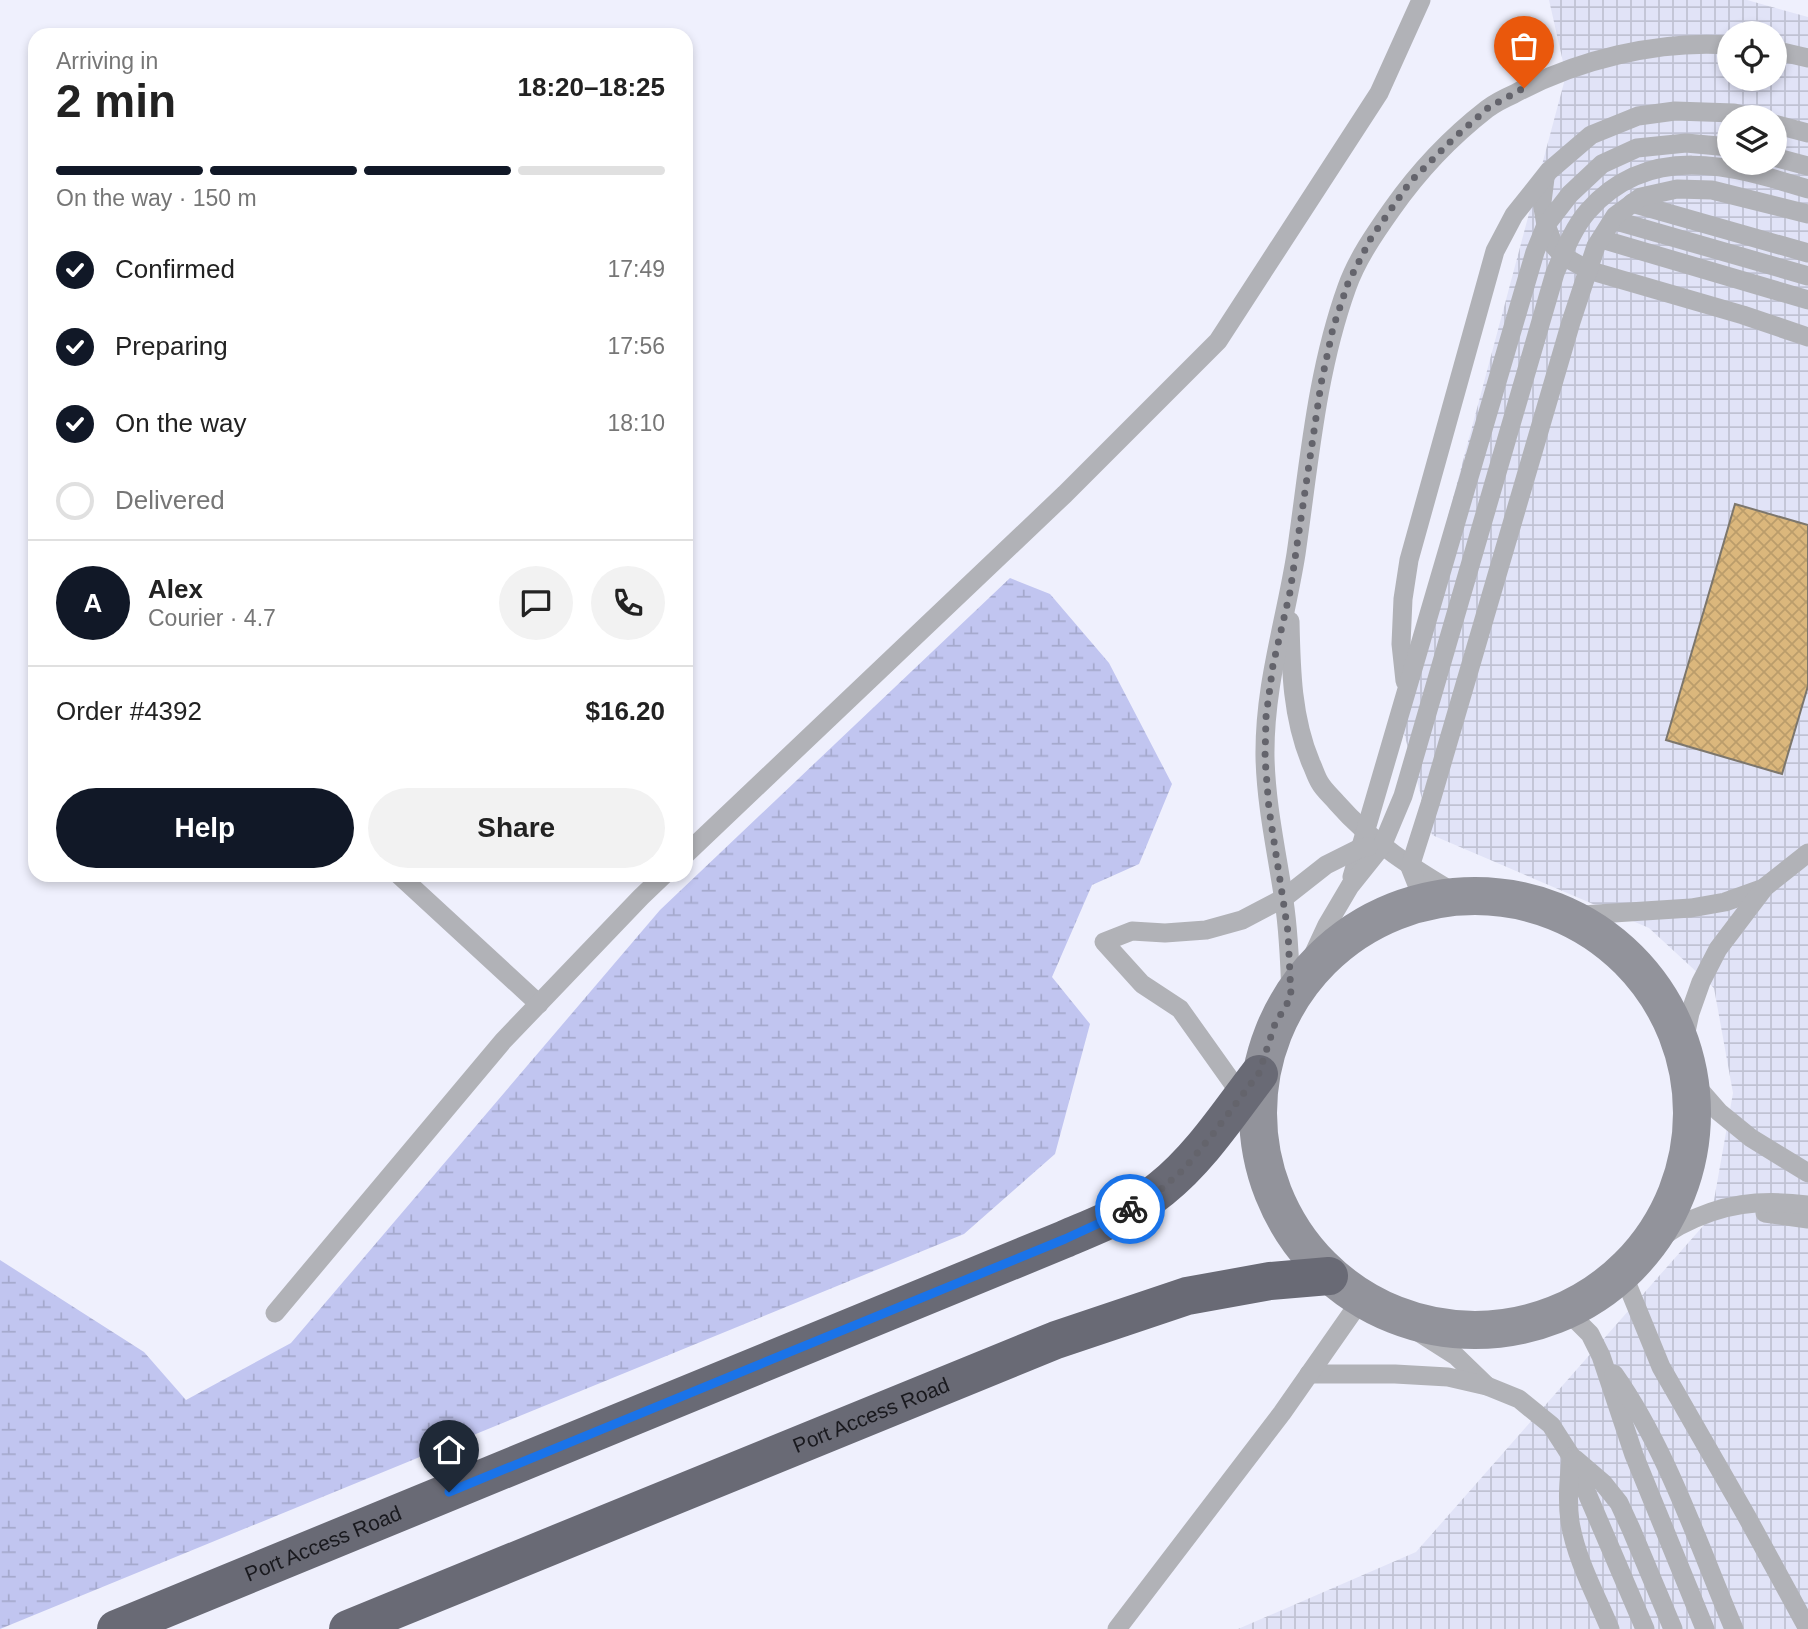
<!DOCTYPE html>
<html lang="en">
<head>
<meta charset="utf-8">
<style>
	body { margin:0; font-family:Helvetica,sans-serif; background:#f2f2f2; color:#222; height:100vh; display:flex; flex-direction:column; font-size:26px; white-space:nowrap }
	* { box-sizing:border-box; margin:0 }
	p { font-size:23px; color:#767676 }
	.icon { flex:none; width:38px; height:38px; fill:none; stroke:currentColor; stroke-width:2; stroke-linecap:round; stroke-linejoin:round }
	.map { position:relative; flex:1; overflow:hidden }
	.panel { position:absolute; left:28px; top:28px; width:665px; height:854px; display:flex; flex-direction:column; background:#fff; border-radius:21px; box-shadow:0 4px 10px #0003 }
	.panel>* { flex:none }
	.tools { position:absolute; left:1717px; top:21px; display:grid; gap:14px }
	.tools a { display:grid; place-items:center; width:70px; height:70px; border-radius:50%; background:#fff; box-shadow:0 4px 10px #0003; font-size:35px }
	.pin { position:absolute; display:grid; place-items:center; width:60px; height:60px; color:#fff; margin:-72px -30px; border-radius:50% 50% 50% 0; rotate:-45deg; box-shadow:0 0 7px #0007 }
	.pin .icon { rotate:45deg }
	.courier { position:absolute; display:grid; place-items:center; width:70px; height:70px; margin:-35px; border:5px solid #1a73e8; border-radius:50%; background:#fff; color:#222; box-shadow:0 2px 9px #0007 }
	.summary em { font-style:normal; font-weight:600 }
	.summary div { display:flex; flex-direction:column-reverse }
	.summary { display:flex; align-items:center; justify-content:space-between; height:119px; padding:0 28px }
	h1 { font-size:46px; font-weight:600; line-height:52px }
	.bar { display:grid; grid-template-columns:repeat(4,1fr); gap:10px 7px; align-content:center; height:84px; padding:0 28px }
	.bar i { height:9px; border-radius:5px; background:#e0e0e0 }
	.bar .active { background:#111827 }
	.bar p { grid-column:span 4 }
	.line { display:flex; align-items:center; gap:18px; padding:0 28px; border-top:2px solid #e0e0e0 }
	.line div { flex:1 }
	.round { display:grid; place-items:center; flex:none; width:74px; height:74px; border-radius:37px; background:#f2f2f2 }
	ol { padding:0 28px; list-style:none }
	li { display:flex; align-items:center; gap:21px; height:77px }
	li p { margin-inline-start:auto }
	li .icon { padding:7px; border-radius:50%; background:#111827; color:#fff; stroke-width:4 }
	li:last-child { color:#767676 }
	li i { width:38px; height:38px; border:4px solid #e0e0e0; border-radius:50% }
	.button { display:flex; gap:14px; margin-top:auto; padding:14px 28px }
	.button a { flex:1; height:80px; border-radius:42px; background:#111827; color:#fff; font-size:28px; font-weight:600; line-height:80px; text-align:center }
	.button a+a { background:#f2f2f2; color:#222 }
	.map>svg:first-child { display:block }
</style>
</head>
<body>
<div class="map">
<svg width="1808" height="1629" viewBox="0 0 1808 1629">
	<defs>
		<pattern id="industrial-grid" width="8" height="8" patternUnits="userSpaceOnUse" patternTransform="scale(1.75)"><rect width="8" height="8" fill="#e1e3f7"/><path d="M0 4h8M4 0v8" fill="none" stroke="#c0c2d3"/></pattern>
		<pattern id="wetland-marsh" width="20" height="14" patternUnits="userSpaceOnUse" patternTransform="scale(1.75)"><rect width="20" height="14" fill="#c1c5f0"/><path d="M1 5h8M5 5V1M11 12h8M15 12V8" fill="none" stroke="#a5a9cd"/></pattern>
		<pattern id="building-cross-hatch" width="8" height="8" patternUnits="userSpaceOnUse" patternTransform="scale(1.75)"><rect width="8" height="8" fill="#dbb77c"/><path d="M0 0l8 8M0 8l8-8" fill="none" stroke="#bb9d6b"/></pattern>
	</defs>
	<rect width="100%" height="100%" fill="#eff0fd"/>
	<!-- industrial -->
	<path fill="url(#industrial-grid)" fill-rule="evenodd" d="M 1549,0 L 1747,0 L 1808,17 L 1808,1629 L 1238,1629 L 1416,1552 L 1711,1217 L 1733,1093 L 1714,988 L 1649,928 L 1432,835 L 1397,708 L 1566,75 ZM 1729,33 L 1774,33 L 1774,79 L 1729,79 ZM 1729,117 L 1774,117 L 1774,163 L 1729,163 Z"/>
	<!-- wetland -->
	<polygon fill="url(#wetland-marsh)" points="1010,578 1050,594 1109,663 1172,784 1139,864 1092,885 1052,977 1090,1024 1055,1154 964,1234 0,1629 0,1260 144,1352 186,1400 291,1343 660,910"/>
	<!-- building -->
	<polygon fill="url(#building-cross-hatch)" stroke="#7c766c" stroke-width="2" points="1735,504 1808,525 1808,686 1782,774 1666,740"/>
	<g fill="none" stroke-linecap="round" stroke-linejoin="round">
		<!-- lane -->
		<g stroke="#b1b2b7" stroke-width="19">
			<polyline points="1774,50 1808,58"/>
			<polyline points="1774,124 1808,133"/>
			<polyline points="1774,157 1808,166"/>
			<polyline points="1545,178 1542,202 1546,225 1554,246 1563,256 1588,270 1743,315 1808,337"/>
			<polyline points="1632,203 1808,253"/>
			<polyline points="1613,220 1808,276"/>
			<polyline points="1601,239 1808,300"/>
			<path d="M 1290,621 C 1291,670 1292,718 1311,763 C 1314,769 1316,777 1320,783 C 1324,790 1331,796 1337,803 C 1372,843 1414,869 1460,896"/>
			<polyline points="1405,681 1401,644 1403,599 1409,560 1495,251 1514,215 1549,171 1591,135 1638,116 1675,111 1734,113 1750,117"/>
			<polyline points="686,854 1065,494 1218,341 1379,93 1421,0"/>
			<polyline points="399,875 539,1004"/>
			<polyline points="1352,877 1535,252 1546,225 1570,194 1602,164 1637,148 1686,143 1729,147"/>
			<polyline points="1424,902 1410,867 1430,804 1571,322 1596,246 1615,216 1641,197 1677,189 1712,190 1808,214"/>
			<polyline points="1567,916 1691,908 1725,902 1764,888"/>
			<path d="M 1302,979 L 1327,925 L 1350,886 L 1382,846 L 1403,796 L 1555,273 C 1564,252 1573,228 1588,211 C 1649,142 1731,165 1808,189"/>
			<path d="M 1291,997 C 1290,965 1289,933 1284,901 C 1277,853 1266,805 1265,757 C 1264,686 1285,623 1296,554 C 1309,465 1316,373 1347,287 C 1357,259 1375,233 1392,209 C 1418,172 1451,137 1487,109 C 1495,103 1505,98 1514,94 C 1576,60 1658,40 1729,45"/>
			<polyline points="1683,1046 1690,1013 1701,982 1718,949 1765,887 1808,853"/>
			<polyline points="1691,1080 1719,1112 1751,1138 1808,1173"/>
			<polyline points="1259,1120 1180,1009 1142,984 1104,942 1132,931 1165,933 1206,930 1242,920 1284,898 1326,865 1360,848 1368,847"/>
			<polyline points="1765,1213 1808,1219"/>
			<path d="M 1647,1248 C 1658,1241 1668,1232 1679,1226 C 1722,1203 1760,1199 1808,1205"/>
			<polyline points="1623,1274 1661,1367 1747,1517 1808,1629"/>
			<polyline points="275,1313 503,1041 641,897 664,875"/>
			<polyline points="1390,1314 1456,1356 1487,1386"/>
			<polyline points="1561,1314 1576,1320 1590,1334 1601,1356 1634,1455 1705,1629"/>
			<polyline points="1309,1374 1395,1374 1448,1377 1487,1386 1519,1399 1551,1425 1571,1456 1645,1629"/>
			<path d="M 1614,1374 C 1667,1449 1698,1544 1734,1629"/>
			<path d="M 1571,1457 C 1569,1479 1567,1500 1570,1522 C 1576,1559 1596,1595 1610,1629"/>
			<polyline points="1575,1459 1603,1483 1619,1503 1631,1529 1673,1629"/>
			<polyline points="1117,1629 1282,1413 1361,1300"/>
		</g>
		<!-- secondary -->
		<circle stroke="#92939b" stroke-width="38" cx="1475" cy="1113" r="217"/>
		<!-- highway -->
		<g stroke="#696a75" stroke-width="38">
			<path id="s1" d="M 116,1629 L 1065,1239 C 1097,1225 1133,1212 1161,1189 C 1200,1158 1229,1113 1259,1074"/>
			<path id="s2" d="M 348,1629 L 1056,1340 L 1187,1296 L 1270,1281 L 1329,1276"/>
		</g>
	</g>
	<g fill="none" stroke-linecap="round" stroke-linejoin="round">
		<!-- done -->
		<polyline stroke="#64646c" stroke-width="7" stroke-dasharray="0 12.6" points="1130,1209 1159,1191 1184,1169 1213,1134 1259,1073 1275,1024 1291,997 1288,932 1269,809 1265,758 1266,717 1273,665 1290,592 1321,384 1333,328 1348,283 1371,238 1410,182 1453,139 1489,107 1524,88"/>
		<!-- route -->
		<polyline stroke="#1a73e8" stroke-width="9" points="449,1492 1065,1239 1130,1209"/>
	</g>
	<g text-anchor="middle" stroke-width="5" stroke-linejoin="round" paint-order="stroke">
		<!-- street labels -->
		<g font-size="21" fill="#19191e" stroke="#fff">
			<text dy="7" stroke="none"><textPath href="#s2" startOffset="565">Port Access Road</textPath></text>
			<text dy="7" stroke="none"><textPath href="#s1" startOffset="224">Port Access Road</textPath></text>
		</g>
	</g>
</svg>
<div class="tools">
<a><svg class="icon" aria-label="locate" viewBox="0 0 24 24"><circle cx="12" cy="12" r="6"/><path d="M12 2v4M12 18v4M2 12h4M18 12h4"/></svg></a>
<a><svg class="icon" aria-label="layers" viewBox="0 0 24 24"><path d="M12 4l9 5-9 5-9-5zM3 14l9 5 9-5"/></svg></a>
</div>
<div class="pin" style="left:1524px;top:88px;background:#ea580c"><svg class="icon" aria-label="bag" viewBox="0 0 24 24"><path d="M5 8h14l-1 12H6zM9 8a3 3 0 0 1 6 0"/></svg></div>
<div class="pin" style="left:449px;top:1492px;background:#1f2937"><svg class="icon" aria-label="home" viewBox="0 0 24 24"><path d="M3 11l9-7 9 7M6 9v11h12V9"/></svg></div>
<div class="courier" style="left:1130px;top:1209px"><svg class="icon" aria-label="bike" viewBox="0 0 24 24"><circle cx="6" cy="16" r="4"/><circle cx="18" cy="16" r="4"/><path d="M6 16l4-8h5l3 8M10 8l3 8H6M13 5h3"/></svg></div>
<section class="panel">
<div class="summary"><div><h1>2 min</h1><p>Arriving in</p></div><em>18:20–18:25</em></div>
<div class="bar"><i class="active"></i><i class="active"></i><i class="active"></i><i></i><p>On the way · 150 m</p></div>
<ol>
<li><svg class="icon" aria-label="check" viewBox="0 0 24 24"><path d="M5 12l5 5 9-10"/></svg>Confirmed<p>17:49</p></li>
<li><svg class="icon" aria-label="check" viewBox="0 0 24 24"><path d="M5 12l5 5 9-10"/></svg>Preparing<p>17:56</p></li>
<li><svg class="icon" aria-label="check" viewBox="0 0 24 24"><path d="M5 12l5 5 9-10"/></svg>On the way<p>18:10</p></li>
<li><i></i>Delivered</li>
</ol>
<div class="line" style="height:126px"><b class="round" style="background:#111827;color:#fff">A</b><div><b>Alex</b><p>Courier · 4.7</p></div><a class="round"><svg class="icon" aria-label="chat" viewBox="0 0 24 24"><path d="M4 5h16v11H9l-5 4z"/></svg></a><a class="round"><svg class="icon" aria-label="phone" viewBox="0 0 24 24"><path d="M5 4h4l2 5-3 2q2 4 5 5l2-3 5 2v4C11 20 4 13 5 4z"/></svg></a></div>
<div class="line" style="height:91px"><div>Order #4392</div><b>$16.20</b></div>
<div class="button"><a>Help</a><a>Share</a></div>
</section>
</div>
</body>
</html>
